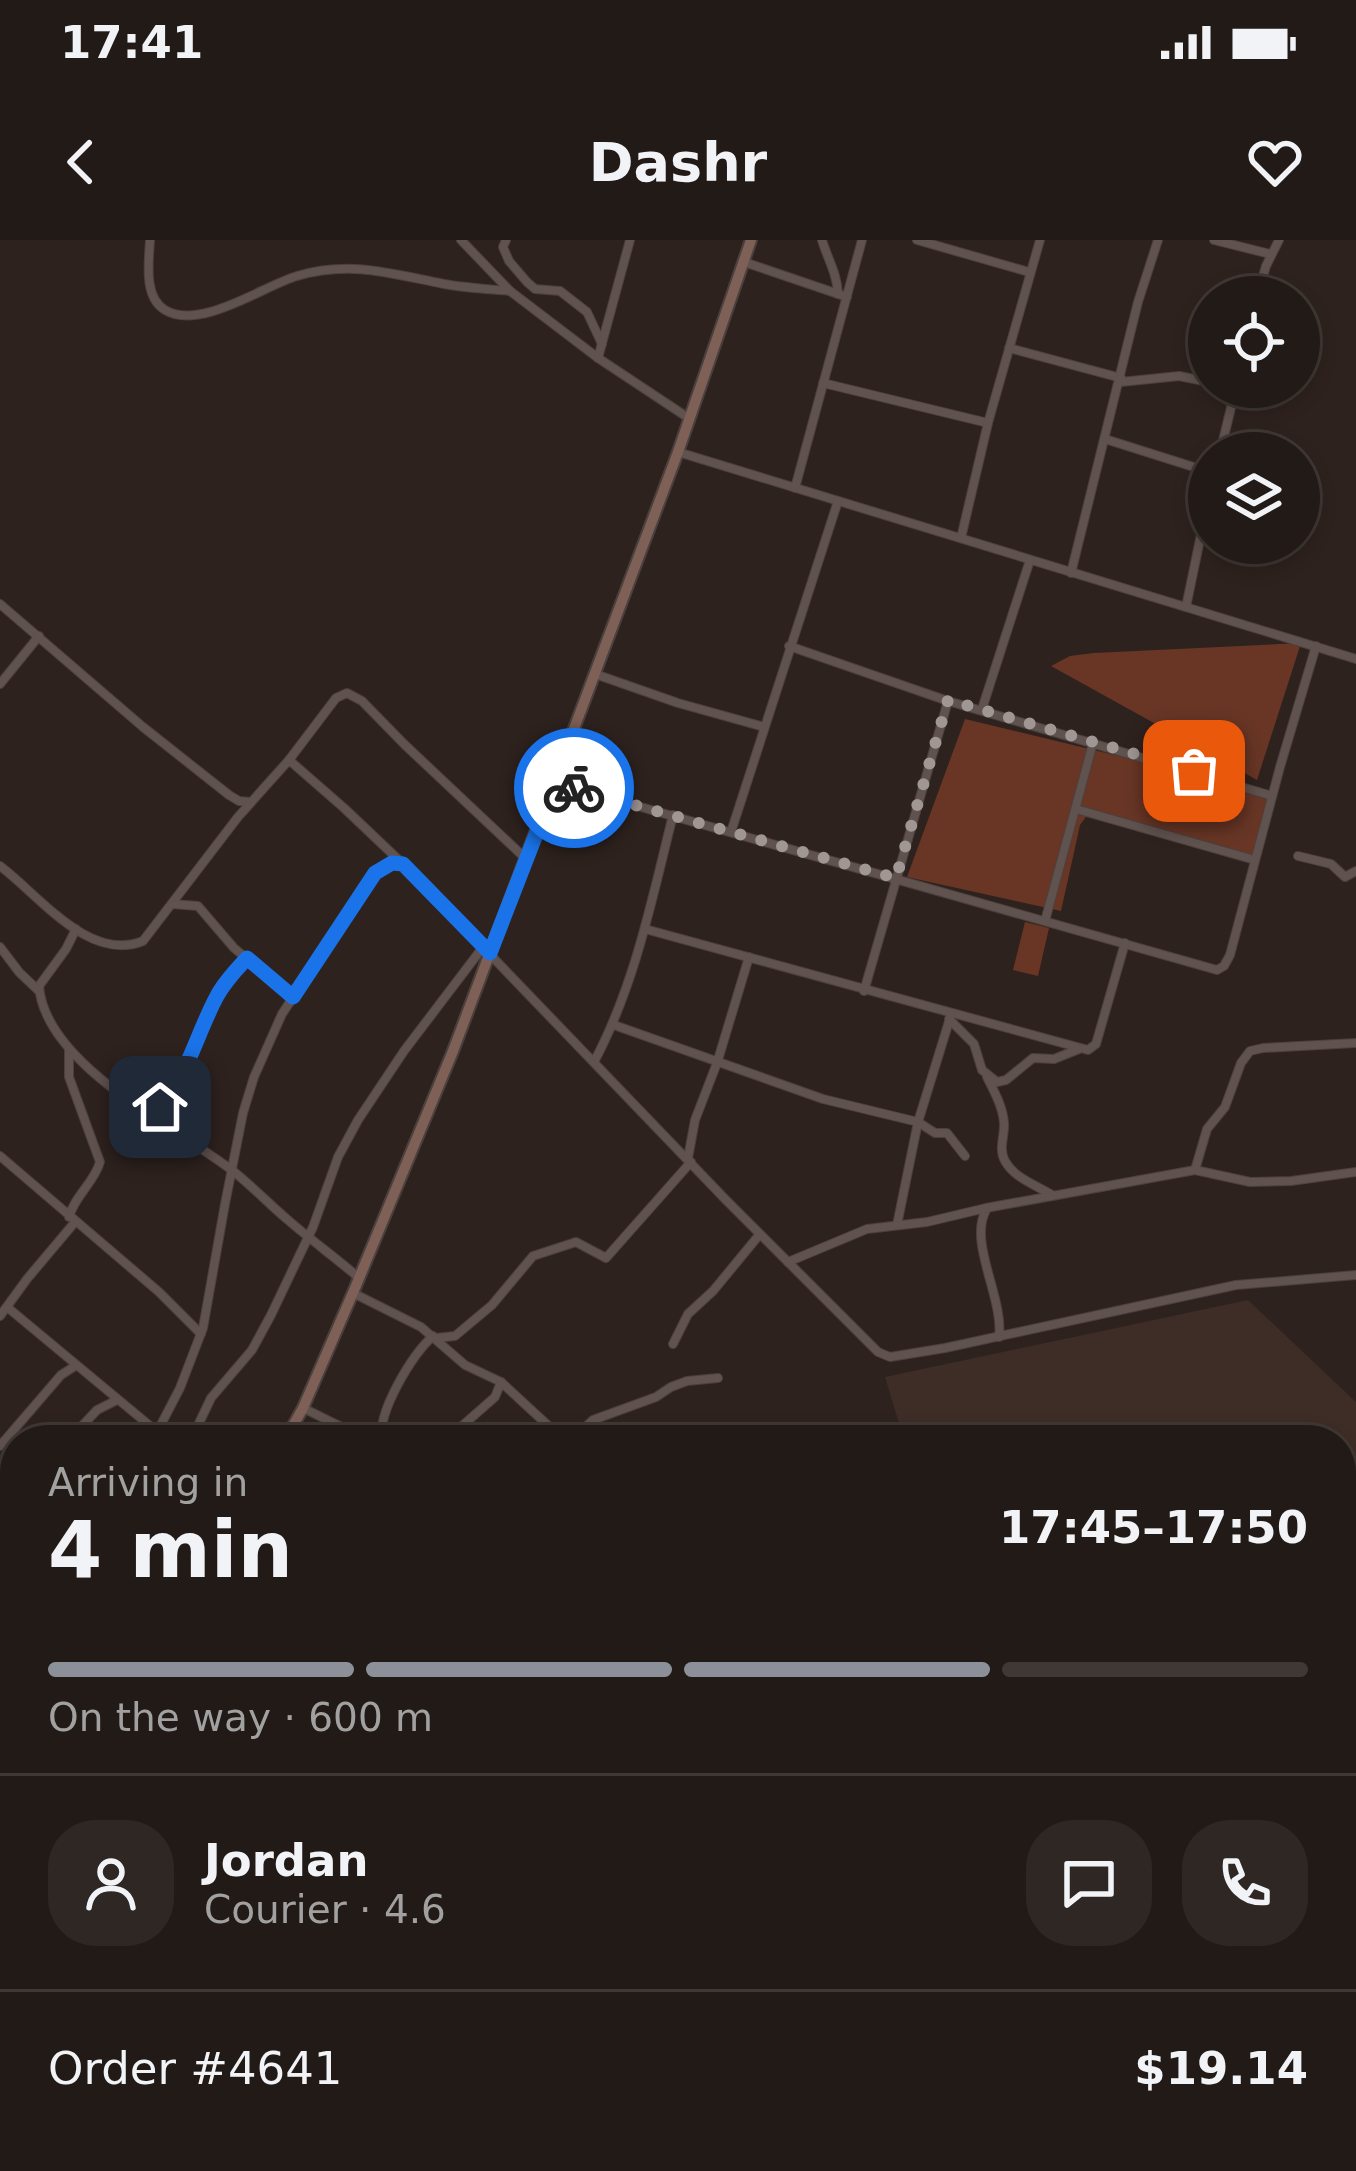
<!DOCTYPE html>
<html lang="en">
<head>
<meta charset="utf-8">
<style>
	body { margin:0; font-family:"DejaVu Sans",sans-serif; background:#2e2723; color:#f1f3f6; height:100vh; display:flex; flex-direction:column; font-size:45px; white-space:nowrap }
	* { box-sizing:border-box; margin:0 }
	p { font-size:39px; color:#a2a1a1 }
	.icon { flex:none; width:66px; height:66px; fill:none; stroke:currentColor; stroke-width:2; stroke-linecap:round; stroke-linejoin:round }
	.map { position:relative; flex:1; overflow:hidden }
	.details { position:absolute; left:0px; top:1185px; width:1356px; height:747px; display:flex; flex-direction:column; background:#221a16; border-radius:48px 48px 0 0; box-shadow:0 6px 18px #0003,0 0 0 3px #3f3835 }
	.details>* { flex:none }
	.fabs { position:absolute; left:1188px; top:36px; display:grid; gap:24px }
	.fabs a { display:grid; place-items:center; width:132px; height:132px; border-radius:50%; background:#221a16; box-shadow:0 6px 18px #0003,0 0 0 3px #3f3835; font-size:60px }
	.pin { position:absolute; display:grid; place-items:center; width:102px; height:102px; color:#fff; margin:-51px; border-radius:24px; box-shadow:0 6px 18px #0006 }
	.courier { position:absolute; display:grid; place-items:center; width:120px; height:120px; margin:-60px; border:9px solid #1a73e8; border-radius:50%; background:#fff; color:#222; box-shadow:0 3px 15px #0007 }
	.summary em { font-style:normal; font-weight:600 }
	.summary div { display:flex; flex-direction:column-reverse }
	.summary { display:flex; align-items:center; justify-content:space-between; height:204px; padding:0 48px }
	h1 { font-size:78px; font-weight:600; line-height:90px }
	.bar { display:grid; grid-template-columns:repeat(4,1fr); gap:18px 12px; align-content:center; height:144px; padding:0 48px }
	.bar i { height:15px; border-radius:9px; background:#3f3835 }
	.bar .active { background:#8c9099 }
	.bar p { grid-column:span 4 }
	.line { display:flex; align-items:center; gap:30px; padding:0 48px; border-top:3px solid #3f3835 }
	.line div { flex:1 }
	.round { display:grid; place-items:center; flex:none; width:126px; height:126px; border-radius:48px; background:#2e2723 }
	.status { display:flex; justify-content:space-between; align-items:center; height:84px; padding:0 60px; background:#221a16; direction:ltr }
	.status svg { height:33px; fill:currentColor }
	header { display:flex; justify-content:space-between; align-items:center; height:156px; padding:0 48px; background:#221a16; font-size:54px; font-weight:600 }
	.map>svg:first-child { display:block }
</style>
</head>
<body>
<div class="status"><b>17:41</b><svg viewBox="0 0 49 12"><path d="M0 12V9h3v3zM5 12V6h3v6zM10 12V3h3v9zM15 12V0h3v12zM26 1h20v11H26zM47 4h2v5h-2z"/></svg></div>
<header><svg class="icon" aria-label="back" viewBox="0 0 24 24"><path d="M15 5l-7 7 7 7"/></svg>Dashr<svg class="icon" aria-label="heart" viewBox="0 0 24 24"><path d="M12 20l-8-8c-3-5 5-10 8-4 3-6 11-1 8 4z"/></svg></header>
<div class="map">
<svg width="1356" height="1931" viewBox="0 0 1356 1931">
	<rect width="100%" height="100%" fill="#2e221e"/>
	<!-- built -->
	<polygon fill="#3e2c26" points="1248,1060 1356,1162 1356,1931 1124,1931 1120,1917 1341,1917 1341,1200 904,1200 885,1137"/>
	<!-- green -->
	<g fill="#693625">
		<polygon points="1301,403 1257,540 1051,426 1070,416 1094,413"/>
		<polygon points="965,479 1276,554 1258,618 1091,570 1080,585 1061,671 907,637"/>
		<polygon points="1025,682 1049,688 1038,736 1013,730"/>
	</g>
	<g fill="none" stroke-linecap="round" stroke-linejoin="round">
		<!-- street casing -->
		<g stroke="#4a403d" stroke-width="10">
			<g id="street">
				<path d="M 150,0 C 149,21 143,57 165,70 C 200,91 263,46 297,36 C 351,20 392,34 444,44 C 466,48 488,49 510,51"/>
				<polyline points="461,0 510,51 598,118 690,179"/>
				<polyline points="506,0 503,7 509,21 527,42 535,49 560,51 587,72 602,104"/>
				<path d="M 822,0 C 828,20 837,33 838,54"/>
				<polyline points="917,0 1029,32"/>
				<polyline points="1214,0 1270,14"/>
				<polyline points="744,22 847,57"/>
				<polyline points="1257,57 1266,26 1279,0"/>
				<polyline points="1009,108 1121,138"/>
				<polyline points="598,118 630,0"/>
				<polyline points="1121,142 1179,136 1209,142"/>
				<polyline points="823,143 988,183"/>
				<polyline points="1105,199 1200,229 1209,235"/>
				<polyline points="678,212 1356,419"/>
				<polyline points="1220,213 1236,147"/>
				<polyline points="795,248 862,0"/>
				<polyline points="961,298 988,183 1040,0"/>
				<polyline points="1071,333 1138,62 1158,0"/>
				<polyline points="0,364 143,487 229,555 239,561 250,562"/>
				<polyline points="1186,367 1209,256"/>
				<polyline points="789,406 948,461 1272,556"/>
				<polyline points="595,434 678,463 764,487"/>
				<polyline points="0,444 39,396"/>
				<polyline points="982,469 1030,320"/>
				<polyline points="289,520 344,568 403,624 726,960 878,1112 890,1117 945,1108 1236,1045 1356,1035"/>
				<polyline points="556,543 1217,730 1224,726 1230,715 1280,527 1316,406"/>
				<polyline points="1076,569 1255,620"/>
				<polyline points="731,592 838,261"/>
				<polyline points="1298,616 1331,624 1345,637 1356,631"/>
				<path d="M 0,626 C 39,655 89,723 143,701 L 238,577 L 289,520 L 336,458 L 347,453 L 362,461 L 404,504 L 525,618"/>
				<polyline points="172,664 198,666 234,708 293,757"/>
				<polyline points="1045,681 1093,503"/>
				<path d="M 76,689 L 66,709 L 39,746 C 45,825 176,887 233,931 C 252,946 269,964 288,980 C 311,1000 336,1018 359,1038"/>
				<polyline points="645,689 1088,810 1096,804 1125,703"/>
				<polyline points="0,707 19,732 39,751"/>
				<polyline points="864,751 948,461"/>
				<polyline points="949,779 974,804 982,830 997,842 1006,840 1033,818 1054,819 1079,809"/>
				<polyline points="614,785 823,859 918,882 935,893 947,893 965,916"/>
				<path d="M 69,809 L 69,837 L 100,922 C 94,943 75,955 69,977"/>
				<path d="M 594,822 C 635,745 652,659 673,575"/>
				<path d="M 987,837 C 994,851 1003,867 1004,883 C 1005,896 998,908 1005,921 C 1014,938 1036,945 1052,955"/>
				<polyline points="151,877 179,841 225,742 247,718"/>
				<polyline points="0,916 159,1052 201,1094"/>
				<polyline points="688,918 695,880 717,823 749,717"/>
				<polyline points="1195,930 1207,889 1225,867 1241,823 1250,811 1263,808 1356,803"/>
				<path d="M 986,970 C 968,1003 1004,1058 999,1097"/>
				<polyline points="897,985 918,882 951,775"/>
				<polyline points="788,1022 867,989 927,982 986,968 1195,930 1250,942 1291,941 1356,932"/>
				<polyline points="353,1053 421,1087 465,1125 501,1142 554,1191 575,1197 593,1180 656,1157 671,1147 687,1141 718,1138"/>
				<polyline points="7,1067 167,1200"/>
				<polyline points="0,1076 27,1039 75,982"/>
				<polyline points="436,1098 455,1096 492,1065 533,1016 576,1002 606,1018 691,922"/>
				<polyline points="673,1104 688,1074 713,1051 760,994"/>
				<polyline points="303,1168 368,1200"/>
				<polyline points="69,1200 97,1170 117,1160"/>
				<polyline points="153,1200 180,1148 203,1088 225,964 243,873 254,837 282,774 375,633 386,626 401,624"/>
				<polyline points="191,1200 211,1158 252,1110 271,1075 313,987 338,917 358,880 404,811 483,707"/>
				<path d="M 382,1200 C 377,1172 412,1115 433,1096"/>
				<polyline points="446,1200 495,1157 501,1142"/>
				<polyline points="0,1206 61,1135 75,1126"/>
				<polyline points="0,1243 15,1256"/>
				<polyline points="0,1408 15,1416"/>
				<polyline points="0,1676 15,1667"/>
				<polyline points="0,1720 15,1728"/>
				<polyline points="566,1917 577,1931"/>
				<polyline points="668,1917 681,1931"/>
				<polyline points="1103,1917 1106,1931"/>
				<polyline points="341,1931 359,1917"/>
				<polyline points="699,1931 706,1917"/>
				<polyline points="833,1931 836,1917"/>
			</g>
		</g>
		<!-- secondary casing -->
		<g stroke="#4a403d" stroke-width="14">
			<g id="secondary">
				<polyline points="285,1200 303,1168 355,1048 453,811 678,212 751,0"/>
				<polyline points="63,1931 67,1917"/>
			</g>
		</g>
		<!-- street -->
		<use href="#street" stroke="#60524e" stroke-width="8"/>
		<!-- secondary -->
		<use href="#secondary" stroke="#7e6056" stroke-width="10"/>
	</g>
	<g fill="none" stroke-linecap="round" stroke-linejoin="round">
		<!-- done -->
		<polyline stroke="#a09794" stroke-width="12" stroke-dasharray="0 21.6" points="574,548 896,638 948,460 1194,531"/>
		<!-- route -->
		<path stroke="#1a73e8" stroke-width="15" d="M 160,867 C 188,835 197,793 217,756 C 225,741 236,730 247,718 L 293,757 L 375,633 L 392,623 L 403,624 L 490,713 L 556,543 L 574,548"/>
	</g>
</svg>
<div class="fabs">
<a><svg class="icon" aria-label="locate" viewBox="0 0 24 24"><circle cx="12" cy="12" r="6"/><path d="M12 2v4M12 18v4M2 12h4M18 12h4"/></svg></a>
<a><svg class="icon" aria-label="layers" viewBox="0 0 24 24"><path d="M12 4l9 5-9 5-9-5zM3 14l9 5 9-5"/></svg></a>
</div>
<div class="pin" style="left:1194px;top:531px;background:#ea580c"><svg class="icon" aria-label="bag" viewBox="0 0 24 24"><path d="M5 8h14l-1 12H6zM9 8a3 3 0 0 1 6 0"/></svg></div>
<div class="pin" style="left:160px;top:867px;background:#1f2937"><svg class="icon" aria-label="home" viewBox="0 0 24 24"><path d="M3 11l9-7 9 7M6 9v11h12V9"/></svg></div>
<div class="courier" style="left:574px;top:548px"><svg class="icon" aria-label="bike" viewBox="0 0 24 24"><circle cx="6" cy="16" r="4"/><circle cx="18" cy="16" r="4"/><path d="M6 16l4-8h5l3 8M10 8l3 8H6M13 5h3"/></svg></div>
<section class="details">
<div class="summary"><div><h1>4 min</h1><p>Arriving in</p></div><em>17:45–17:50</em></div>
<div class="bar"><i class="active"></i><i class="active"></i><i class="active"></i><i></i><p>On the way · 600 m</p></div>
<div class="line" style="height:216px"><a class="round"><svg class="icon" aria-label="person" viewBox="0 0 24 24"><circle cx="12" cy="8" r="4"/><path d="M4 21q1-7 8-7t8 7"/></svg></a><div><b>Jordan</b><p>Courier · 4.6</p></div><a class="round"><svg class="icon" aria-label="chat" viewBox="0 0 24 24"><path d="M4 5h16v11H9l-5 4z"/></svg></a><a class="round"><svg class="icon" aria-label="phone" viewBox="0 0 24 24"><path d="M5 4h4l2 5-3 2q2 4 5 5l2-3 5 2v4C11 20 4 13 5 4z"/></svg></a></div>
<div class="line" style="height:156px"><div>Order #4641</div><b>$19.14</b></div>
</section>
</div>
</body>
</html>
